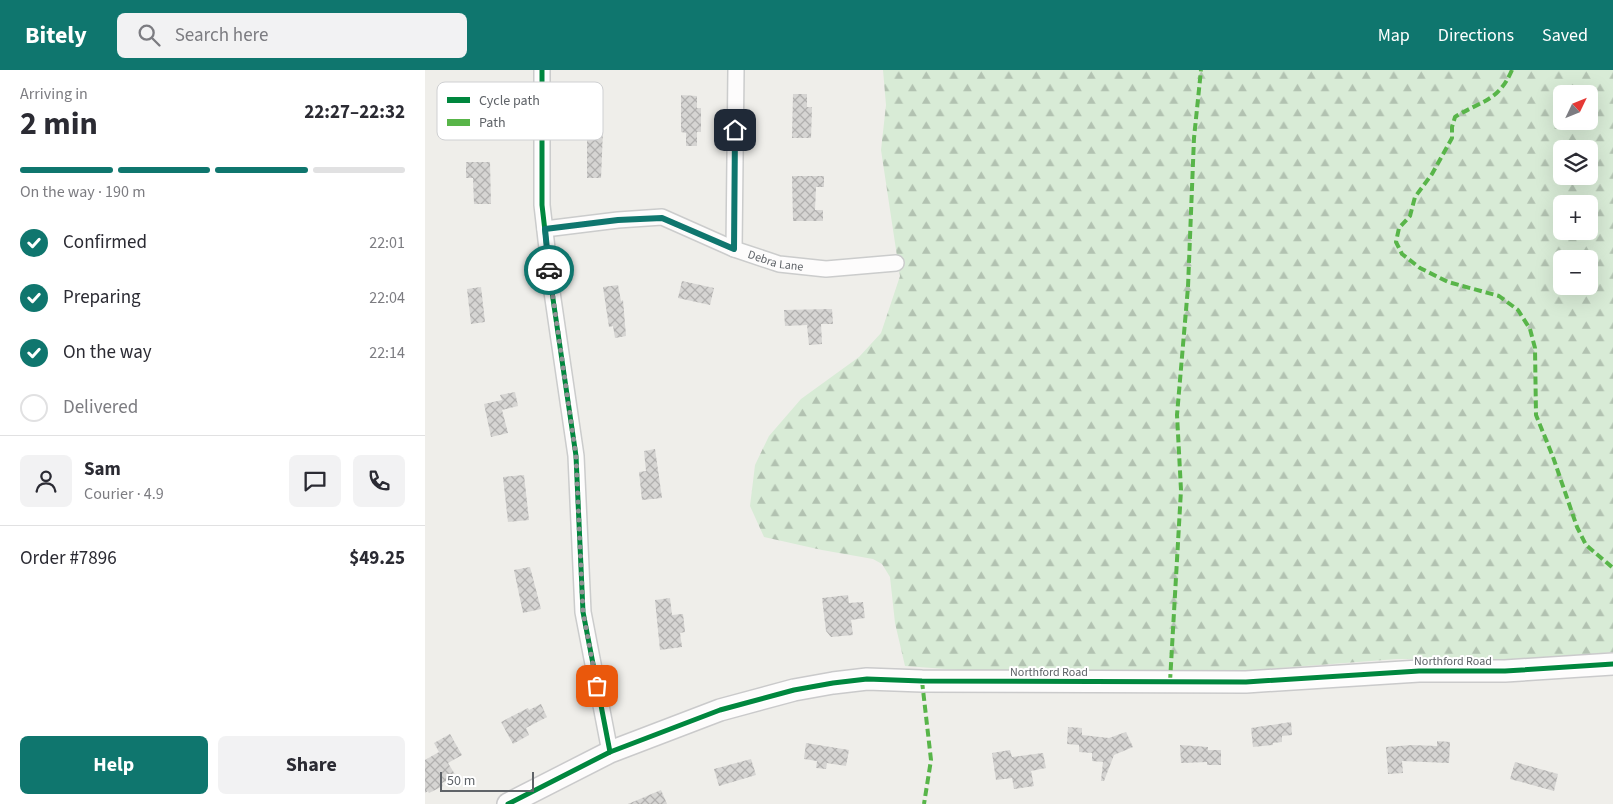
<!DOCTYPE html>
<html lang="en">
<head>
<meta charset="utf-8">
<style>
	body { margin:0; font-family:"Source Sans 3",sans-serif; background:#f2f2f3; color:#2b2b33; height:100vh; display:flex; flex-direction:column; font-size:19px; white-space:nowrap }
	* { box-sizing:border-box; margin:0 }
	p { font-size:16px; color:#7c7c81 }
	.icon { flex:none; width:28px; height:28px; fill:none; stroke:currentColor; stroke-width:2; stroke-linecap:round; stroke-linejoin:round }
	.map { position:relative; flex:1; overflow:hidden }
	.panel { display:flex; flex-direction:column; background:#fff; width:425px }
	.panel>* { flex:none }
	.needle { width:32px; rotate:47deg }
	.controls { position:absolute; left:1128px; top:15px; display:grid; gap:10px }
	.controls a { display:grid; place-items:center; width:45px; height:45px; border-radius:8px; background:#fff; box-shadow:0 5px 20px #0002; font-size:25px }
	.scale { position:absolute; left:15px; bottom:12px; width:94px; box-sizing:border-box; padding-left:5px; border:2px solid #5f6368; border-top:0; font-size:14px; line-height:18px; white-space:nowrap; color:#5f6368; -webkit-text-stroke:4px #fff; paint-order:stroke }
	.pin { position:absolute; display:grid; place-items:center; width:42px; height:42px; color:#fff; margin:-21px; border-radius:10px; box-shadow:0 2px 8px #0006 }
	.courier { position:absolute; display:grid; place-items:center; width:50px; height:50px; margin:-25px; border:4px solid #0f766e; border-radius:50%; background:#fff; color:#222; box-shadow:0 1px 6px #0007 }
	.overview em { font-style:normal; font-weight:700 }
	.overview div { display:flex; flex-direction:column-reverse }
	.overview { display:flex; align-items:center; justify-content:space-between; height:85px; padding:0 20px }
	h1 { font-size:32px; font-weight:700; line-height:38px }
	.bar { display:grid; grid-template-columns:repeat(4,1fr); gap:8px 5px; align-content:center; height:60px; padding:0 20px }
	.bar i { height:6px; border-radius:4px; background:#e1e1e2 }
	.bar .selected { background:#0f766e }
	.bar p { grid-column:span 4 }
	.line { display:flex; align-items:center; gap:12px; padding:0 20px; border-top:1px solid #e1e1e2 }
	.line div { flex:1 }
	.round { display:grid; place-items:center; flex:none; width:52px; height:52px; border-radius:8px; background:#f2f2f3 }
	ol { padding:0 20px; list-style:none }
	li { display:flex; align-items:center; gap:15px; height:55px }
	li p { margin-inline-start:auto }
	li .icon { padding:5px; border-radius:50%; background:#0f766e; color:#fff; stroke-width:4 }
	li:last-child { color:#7c7c81 }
	li i { width:28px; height:28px; border:2px solid #e1e1e2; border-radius:50% }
	.primary-button { display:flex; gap:10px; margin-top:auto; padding:10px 20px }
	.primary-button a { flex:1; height:58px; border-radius:8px; background:#0f766e; color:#fff; font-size:20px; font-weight:700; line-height:58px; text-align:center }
	.primary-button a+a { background:#f2f2f3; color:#2b2b33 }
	header { display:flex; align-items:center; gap:30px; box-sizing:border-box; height:70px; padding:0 25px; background:#0f766e; color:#fff }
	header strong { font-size:24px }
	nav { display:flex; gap:28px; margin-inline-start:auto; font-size:18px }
	.search { width:350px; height:45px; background:#f2f2f3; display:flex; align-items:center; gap:12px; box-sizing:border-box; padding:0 18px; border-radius:8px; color:#7c7c81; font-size:19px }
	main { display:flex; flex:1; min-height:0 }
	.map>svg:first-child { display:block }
</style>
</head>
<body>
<header>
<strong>Bitely</strong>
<div class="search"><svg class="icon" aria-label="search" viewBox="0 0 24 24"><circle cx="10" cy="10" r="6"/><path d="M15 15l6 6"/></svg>Search here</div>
<nav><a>Map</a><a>Directions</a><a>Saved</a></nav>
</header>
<main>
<section class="panel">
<div class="overview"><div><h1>2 min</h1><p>Arriving in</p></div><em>22:27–22:32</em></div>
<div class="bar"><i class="selected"></i><i class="selected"></i><i class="selected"></i><i></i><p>On the way · 190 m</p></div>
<ol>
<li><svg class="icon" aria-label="check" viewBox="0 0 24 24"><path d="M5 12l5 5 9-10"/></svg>Confirmed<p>22:01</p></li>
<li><svg class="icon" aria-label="check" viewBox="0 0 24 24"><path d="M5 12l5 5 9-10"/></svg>Preparing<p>22:04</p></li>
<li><svg class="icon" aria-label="check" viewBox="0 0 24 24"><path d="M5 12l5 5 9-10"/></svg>On the way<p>22:14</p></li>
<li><i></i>Delivered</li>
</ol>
<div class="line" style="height:90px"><a class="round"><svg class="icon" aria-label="person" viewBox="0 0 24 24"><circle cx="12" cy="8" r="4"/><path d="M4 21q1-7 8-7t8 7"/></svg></a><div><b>Sam</b><p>Courier · 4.9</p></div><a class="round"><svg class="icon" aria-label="chat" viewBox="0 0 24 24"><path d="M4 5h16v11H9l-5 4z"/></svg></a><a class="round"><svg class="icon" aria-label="phone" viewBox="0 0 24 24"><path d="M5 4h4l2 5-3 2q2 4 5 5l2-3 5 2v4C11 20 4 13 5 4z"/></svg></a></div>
<div class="line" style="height:65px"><div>Order #7896</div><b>$49.25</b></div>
<div class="primary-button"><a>Help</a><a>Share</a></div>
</section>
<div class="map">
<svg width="1188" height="734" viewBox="0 0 1188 734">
	<defs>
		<pattern id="forest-firs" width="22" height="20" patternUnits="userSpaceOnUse" patternTransform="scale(1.25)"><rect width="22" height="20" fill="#d8ebd6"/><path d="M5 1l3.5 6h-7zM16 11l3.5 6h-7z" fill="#b2c2b1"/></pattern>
		<pattern id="building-cross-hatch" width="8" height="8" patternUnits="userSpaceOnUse" patternTransform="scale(1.25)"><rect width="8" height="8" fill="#d6d5d3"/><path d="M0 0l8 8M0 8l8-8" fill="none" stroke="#b1b0af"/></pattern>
	</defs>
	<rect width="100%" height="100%" fill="#efeeea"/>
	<!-- forest -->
	<path fill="url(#forest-firs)" fill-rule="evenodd" d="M 458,0 L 1188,0 L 1188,582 L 1116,589 L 972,589 L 779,604 L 534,600 L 480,596 L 470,553 L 465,507 L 457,494 L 448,489 L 397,480 L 339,467 L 325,436 L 330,395 L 344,366 L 376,329 L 434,287 L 456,263 L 475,206 L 456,80 L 461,35 ZM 1136,24 L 1164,24 L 1164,51 L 1136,51 ZM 1136,79 L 1164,79 L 1164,106 L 1136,106 ZM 1136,134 L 1164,134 L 1164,161 L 1136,161 ZM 1136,189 L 1164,189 L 1164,216 L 1136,216 Z"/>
	<!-- building -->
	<g fill="url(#building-cross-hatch)">
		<polygon points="368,24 382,24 382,37 387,37 386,68 367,68"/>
		<polygon points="256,25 272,26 272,38 276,38 276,62 272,62 272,76 261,76 261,63 256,62"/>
		<polygon points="162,60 178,60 176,108 162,108"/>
		<polygon points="41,92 65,92 66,134 49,134 48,108 41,108"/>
		<polygon points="367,106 399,106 399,117 391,117 390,140 398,140 398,151 368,151"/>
		<polygon points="257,211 289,218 285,235 253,228"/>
		<polygon points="193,215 196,231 198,230 201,266 190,268 188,256 184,257 178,217"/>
		<polygon points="56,217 60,252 46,254 42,219"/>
		<polygon points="407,239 408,254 396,254 397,274 384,275 382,255 360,256 359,240"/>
		<polygon points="90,322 93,336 77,340 83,363 66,367 59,334 77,330 75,325"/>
		<polygon points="230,379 237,428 217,430 214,402 221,401 219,381"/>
		<polygon points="99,405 104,450 83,452 78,407"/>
		<polygon points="105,497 116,539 98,543 89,500"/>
		<polygon points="423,525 424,533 438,532 440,548 426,550 428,565 406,567 401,561 397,528"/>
		<polygon points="245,528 247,545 258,544 260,562 255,563 257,577 235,580 230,530"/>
		<polygon points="116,634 122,647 101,658 104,665 88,674 76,652 103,638 104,640"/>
		<polygon points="866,652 867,665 857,666 857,672 848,673 848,675 828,677 826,658"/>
		<polygon points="643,657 657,658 657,665 684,668 701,662 708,677 689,685 679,711 676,711 678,692 667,691 667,683 654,682 654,675 642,674"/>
		<polygon points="25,664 37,685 23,693 31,706 17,713 18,716 4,723 3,721 0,723 0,690 14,682 9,673"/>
		<polygon points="1012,671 1025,672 1024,693 977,691 978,703 963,704 961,677 987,675 1012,676"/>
		<polygon points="381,673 424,680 421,696 402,693 401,699 391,698 392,691 379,689"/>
		<polygon points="755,675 783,677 783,680 796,680 796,695 782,695 782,692 756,693"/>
		<polygon points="585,680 587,687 618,683 621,698 606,701 609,716 589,719 587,708 571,710 567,683"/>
		<polygon points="326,689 331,705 294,716 289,699"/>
		<polygon points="1090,692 1133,704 1129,721 1085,709"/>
		<polygon points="236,720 242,734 203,734"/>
	</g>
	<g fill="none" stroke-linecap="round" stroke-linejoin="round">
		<!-- street casing -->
		<g stroke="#cbcccc" stroke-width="18">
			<g id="street">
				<polyline points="117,0 117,135 127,222 151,386 158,542 185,682"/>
				<path id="s1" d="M 120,159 L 193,150 L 237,147 L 309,179 L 354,194 L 401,199 L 471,193"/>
				<polyline points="309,179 311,0"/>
			</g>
		</g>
		<!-- secondary casing -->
		<g stroke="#cacacb" stroke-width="24">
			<polyline id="secondary" points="83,734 185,682 295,640 369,620 408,613 442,609 497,611 821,612 994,601 1080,601 1188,594"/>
		</g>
		<!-- street -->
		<use href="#street" stroke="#fdfcfc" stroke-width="15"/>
		<!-- secondary -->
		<use href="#secondary" stroke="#fdfcfc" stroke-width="21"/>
		<!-- quiet -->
		<g stroke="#58b549" stroke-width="4" stroke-dasharray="8 4" stroke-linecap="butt">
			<path d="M 1087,0 C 1073,32 1057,30 1030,47 L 1027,57 L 1027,68 L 1007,104 L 990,127 L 985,146 L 974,158 L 971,172 L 977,184 L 995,198 L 1023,212 L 1074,226 L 1093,240 L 1105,259 L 1110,278 L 1111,345 L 1128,387 L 1152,457 L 1161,475 L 1188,498"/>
			<polyline points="497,611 506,690 499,734"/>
			<polyline points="745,612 756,420 752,345 763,217 769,68 776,0"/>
		</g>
		<!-- cycleway casing -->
		<g stroke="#fff" stroke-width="8">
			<g id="cycleway">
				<polyline points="117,0 117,135 127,222 151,386 158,542 185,682"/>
				<polyline points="83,734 185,682 295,640 369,620 408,613 442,609 497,611 821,612 994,601 1080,601 1188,594"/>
			</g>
		</g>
		<!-- cycleway -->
		<use href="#cycleway" stroke="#00873e" stroke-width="5"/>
	</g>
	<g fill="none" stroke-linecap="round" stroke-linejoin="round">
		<!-- done -->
		<polyline stroke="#919496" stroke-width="5" stroke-dasharray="0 9" points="124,200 151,386 158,542 172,616"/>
		<!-- route -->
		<polyline stroke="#0f766e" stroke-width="6" points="124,200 120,159 193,150 237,148 309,179 310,60"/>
	</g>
	<g text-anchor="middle" stroke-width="4" stroke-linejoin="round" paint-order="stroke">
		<!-- street labels -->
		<g font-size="12" fill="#5f6368" stroke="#fff">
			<text dy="4" stroke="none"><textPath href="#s1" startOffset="240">Debra Lane</textPath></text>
			<text x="1028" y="595">Northford Road</text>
			<text x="624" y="606">Northford Road</text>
		</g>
	</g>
	<!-- legend -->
	<rect x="12" y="12" width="166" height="58" rx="8" fill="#fff" stroke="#cfd0d2" stroke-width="1"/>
	<rect x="22" y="27" width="23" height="6" fill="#00873e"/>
	<rect x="22" y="49" width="23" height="7" fill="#58b549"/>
	<g font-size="14" fill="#5f6368">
		<text x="54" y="35">Cycle path</text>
		<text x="54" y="57">Path</text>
	</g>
</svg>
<div class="controls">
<a><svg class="needle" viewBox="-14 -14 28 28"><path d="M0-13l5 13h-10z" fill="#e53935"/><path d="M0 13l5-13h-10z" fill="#7c7c81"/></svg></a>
<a><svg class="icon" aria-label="layers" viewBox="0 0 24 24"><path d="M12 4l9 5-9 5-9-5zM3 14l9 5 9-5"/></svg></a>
<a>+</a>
<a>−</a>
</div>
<div class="scale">50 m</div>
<div class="pin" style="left:172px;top:616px;background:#ea580c"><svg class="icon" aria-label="bag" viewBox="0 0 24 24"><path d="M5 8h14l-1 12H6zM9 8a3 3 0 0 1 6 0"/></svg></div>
<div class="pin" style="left:310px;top:60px;background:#1f2937"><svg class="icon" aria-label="home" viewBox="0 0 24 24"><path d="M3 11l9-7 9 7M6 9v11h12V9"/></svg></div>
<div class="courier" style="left:124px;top:200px"><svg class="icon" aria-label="car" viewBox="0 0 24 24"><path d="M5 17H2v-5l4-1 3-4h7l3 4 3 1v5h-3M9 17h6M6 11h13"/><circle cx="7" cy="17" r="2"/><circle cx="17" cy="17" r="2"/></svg></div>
</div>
</main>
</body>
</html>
